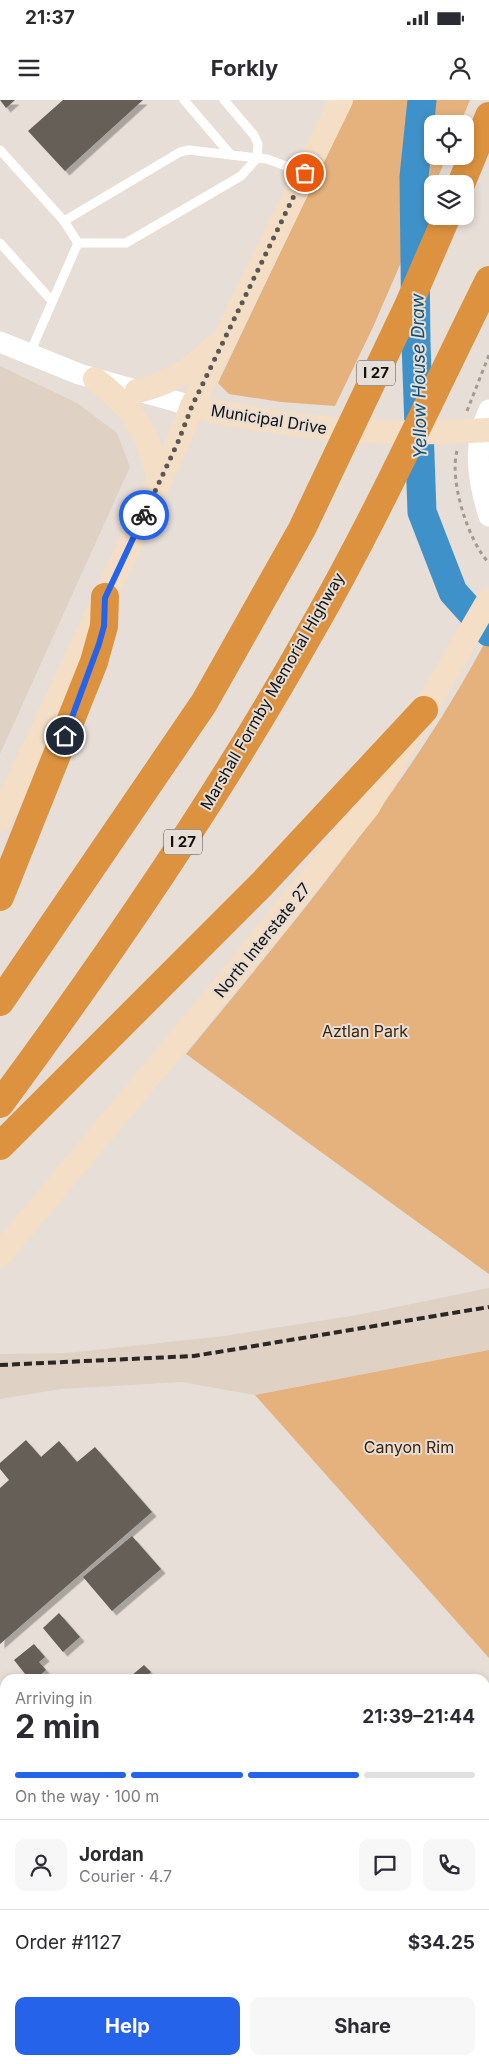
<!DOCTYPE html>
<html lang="en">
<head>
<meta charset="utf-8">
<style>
	body { margin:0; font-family:Inter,sans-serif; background:#f7f7f7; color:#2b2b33; height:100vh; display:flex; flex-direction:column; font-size:19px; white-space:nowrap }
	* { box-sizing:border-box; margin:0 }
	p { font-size:16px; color:#7c7c81 }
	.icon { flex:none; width:28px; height:28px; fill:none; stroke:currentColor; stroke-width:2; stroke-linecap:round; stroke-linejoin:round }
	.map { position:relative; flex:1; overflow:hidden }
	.details { position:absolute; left:0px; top:1574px; width:490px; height:391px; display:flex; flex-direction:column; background:#fff; border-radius:15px 15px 0 0; box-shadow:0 2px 8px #0003 }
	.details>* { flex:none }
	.controls { position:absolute; left:424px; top:15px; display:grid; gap:10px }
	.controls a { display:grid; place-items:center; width:50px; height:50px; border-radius:10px; background:#fff; box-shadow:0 2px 8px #0003; font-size:25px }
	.pin { position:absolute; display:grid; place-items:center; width:42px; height:42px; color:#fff; margin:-21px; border:2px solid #fff; border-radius:50%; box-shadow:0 1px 5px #0007 }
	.courier { position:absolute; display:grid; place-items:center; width:50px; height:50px; margin:-25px; border:4px solid #2563eb; border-radius:50%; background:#fff; color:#222; box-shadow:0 1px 6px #0007 }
	.overview em { font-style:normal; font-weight:700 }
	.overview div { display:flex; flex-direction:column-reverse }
	.overview { display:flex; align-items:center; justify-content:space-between; height:85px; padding:0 15px }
	h1 { font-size:32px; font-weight:700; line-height:38px }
	.bar { display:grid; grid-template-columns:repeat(4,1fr); gap:8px 5px; align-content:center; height:60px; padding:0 15px }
	.bar i { height:6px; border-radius:4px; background:#e1e1e2 }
	.bar .on { background:#2563eb }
	.bar p { grid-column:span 4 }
	.line { display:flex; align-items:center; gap:12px; padding:0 15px; border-top:1px solid #e1e1e2 }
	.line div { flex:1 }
	.round { display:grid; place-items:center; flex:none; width:52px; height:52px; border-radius:10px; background:#f7f7f7 }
	.action { display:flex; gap:10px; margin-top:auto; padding:10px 15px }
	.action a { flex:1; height:58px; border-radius:10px; background:#2563eb; color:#fff; font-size:20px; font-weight:700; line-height:58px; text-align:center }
	.action a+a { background:#f7f7f7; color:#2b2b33 }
	.status { display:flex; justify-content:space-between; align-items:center; height:35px; padding:0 25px; background:#fff; direction:ltr }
	.status svg { height:14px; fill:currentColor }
	header { display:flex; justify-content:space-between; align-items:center; height:65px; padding:0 15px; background:#fff; font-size:22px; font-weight:700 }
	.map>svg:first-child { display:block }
</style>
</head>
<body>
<div class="status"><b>21:37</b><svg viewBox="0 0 49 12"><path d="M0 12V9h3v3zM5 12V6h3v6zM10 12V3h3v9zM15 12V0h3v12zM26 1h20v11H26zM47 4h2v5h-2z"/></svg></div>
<header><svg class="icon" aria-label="menu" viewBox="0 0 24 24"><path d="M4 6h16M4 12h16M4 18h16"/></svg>Forkly<svg class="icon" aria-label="person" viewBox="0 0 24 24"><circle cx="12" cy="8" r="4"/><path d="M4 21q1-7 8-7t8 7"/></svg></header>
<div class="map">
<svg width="489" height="1964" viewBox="0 0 489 1964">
	<defs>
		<filter id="shadow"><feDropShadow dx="4.5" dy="4.5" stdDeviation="0" flood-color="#0004"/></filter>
	</defs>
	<rect width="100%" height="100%" fill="#e6ded7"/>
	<!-- built -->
	<g fill="#dfd2c5">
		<polygon points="0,266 77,303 117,333 130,367 0,654"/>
		<polygon points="489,1188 489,1250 255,1295 182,1282 61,1289 0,1299 0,1254 67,1253 224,1236 357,1215"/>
		<polygon points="485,1747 489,1754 489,1964 165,1964 170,1960 485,1960"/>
	</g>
	<!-- green -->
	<g fill="#e5b17c">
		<polygon points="353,0 470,0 460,24 432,24 432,56 447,56 435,84 432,84 432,91 373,227 335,306 281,302 229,294 218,283"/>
		<path d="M 489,535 L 489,1174 L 186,954 C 295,821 408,688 489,535 Z"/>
		<polygon points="489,1250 489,1558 255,1295"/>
		<polygon points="489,1618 489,1754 485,1747 485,1621"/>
	</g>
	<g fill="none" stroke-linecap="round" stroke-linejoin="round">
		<!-- river -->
		<polyline stroke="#3f92c9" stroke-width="29" points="422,0 414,77 416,243 422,412 453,492 489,532"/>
	</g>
	<!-- building -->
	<g fill="#665f59" filter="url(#shadow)">
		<polygon points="0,0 15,0 6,8"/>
		<polygon points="63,0 143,0 65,71 28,31"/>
		<polygon points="26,1340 41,1357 59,1341 77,1362 95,1347 152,1412 0,1544 0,1388 9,1380 0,1369 0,1363"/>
		<polygon points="132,1436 161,1469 112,1511 83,1477"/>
		<polygon points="59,1513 80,1537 63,1552 43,1528"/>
		<polygon points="34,1544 45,1557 39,1562 46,1570 36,1579 29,1579 14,1560"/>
		<polygon points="144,1565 151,1572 144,1579 133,1579 131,1576"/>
	</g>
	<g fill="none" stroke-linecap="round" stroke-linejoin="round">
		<!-- path -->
		<g stroke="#a19a95" stroke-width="3" stroke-dasharray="4 4" stroke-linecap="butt">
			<polyline points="467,311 489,255"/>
			<path d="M 457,351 C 449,380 468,441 489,463"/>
		</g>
		<!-- service -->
		<g stroke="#fff" stroke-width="9">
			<polyline points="184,0 231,55"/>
			<polyline points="224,0 254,35 258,44 257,58 241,76 126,143 78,143 64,121 180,52 189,50 257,58 267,59 305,73"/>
			<polyline points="0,50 64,121"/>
			<polyline points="0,143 52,201"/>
			<polyline points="29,255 78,143"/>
			<polyline points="0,1668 5,1665"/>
			<polyline points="0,1843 5,1848"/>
			<polyline points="116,1960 120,1964"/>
		</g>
		<!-- minor -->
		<polyline stroke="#fff" stroke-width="16" points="139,1964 144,1960"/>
		<!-- tertiary -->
		<g stroke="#fff" stroke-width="21">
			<polyline points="0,242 79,274 192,306"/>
			<path d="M 489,310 C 472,345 478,381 489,416"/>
		</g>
		<!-- secondary -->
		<g stroke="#f4dec5" stroke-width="24">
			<path d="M 95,279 C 133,308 151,335 159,383"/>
			<path d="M 137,291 C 169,284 192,270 215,246"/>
			<path d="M 192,306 C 289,329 389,337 489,330"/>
			<polyline points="0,720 178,342 192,306 341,0"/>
			<polyline points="0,1155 211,902 368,707 489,499"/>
		</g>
		<!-- motorway -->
		<g stroke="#dc923e" stroke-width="28">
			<polyline points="461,84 489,16"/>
			<polyline points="0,797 94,562 104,526 105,497"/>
			<polyline points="0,902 204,603 302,429 408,206 447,116"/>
			<path d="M 0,1004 C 111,853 218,697 310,533 C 375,420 431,297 489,180"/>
			<polyline points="0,1046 262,784 424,610"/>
		</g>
		<!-- rail -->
		<polyline stroke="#2a2724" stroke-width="4" stroke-dasharray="8 4" stroke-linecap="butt" points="0,1265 194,1256 489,1207"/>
	</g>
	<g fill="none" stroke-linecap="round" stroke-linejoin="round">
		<!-- done -->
		<polyline stroke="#5c5754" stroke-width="5" stroke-dasharray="0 9" points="144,415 178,342 192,306 305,73"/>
		<!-- route -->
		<polyline stroke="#2563eb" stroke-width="6" points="65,636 99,544 104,526 105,498 144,415"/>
	</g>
	<g text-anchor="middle" stroke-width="4" stroke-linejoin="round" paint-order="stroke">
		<!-- shield labels -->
		<g fill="#e6ded7" stroke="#524d4a" stroke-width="1">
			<rect x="357" y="260.5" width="38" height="25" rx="4"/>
			<rect x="164" y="729.5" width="38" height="25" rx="4"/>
		</g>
		<g font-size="15" font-weight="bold" fill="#120f0d">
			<text x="376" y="278">I 27</text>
			<text x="183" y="747">I 27</text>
		</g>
		<!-- street labels -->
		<g font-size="16" fill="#120f0d" stroke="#e6ded7">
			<text transform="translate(269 319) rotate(9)" y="6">Municipal Drive</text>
			<text transform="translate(272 591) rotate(-60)" y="6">Marshall Formby Memorial Highway</text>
			<text transform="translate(262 840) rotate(-51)" y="6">North Interstate 27</text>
		</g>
		<!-- park labels -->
		<g font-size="16" fill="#3c2204" stroke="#e6ded7">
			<text x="365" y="937">Aztlan Park</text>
			<text x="409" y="1353">Canyon Rim</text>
		</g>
		<!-- water labels -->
		<g font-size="18" font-style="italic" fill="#0e4e73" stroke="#e6ded7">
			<text transform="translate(419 276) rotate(-91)" y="6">Yellow House Draw</text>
		</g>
	</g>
</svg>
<div class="controls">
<a><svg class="icon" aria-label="locate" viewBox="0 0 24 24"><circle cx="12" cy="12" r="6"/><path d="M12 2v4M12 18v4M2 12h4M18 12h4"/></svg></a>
<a><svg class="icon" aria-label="layers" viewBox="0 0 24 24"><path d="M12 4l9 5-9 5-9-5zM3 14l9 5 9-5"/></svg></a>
</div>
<div class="pin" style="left:305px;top:73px;background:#ea580c"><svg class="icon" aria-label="bag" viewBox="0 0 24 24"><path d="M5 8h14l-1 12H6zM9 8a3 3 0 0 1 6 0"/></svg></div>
<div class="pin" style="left:65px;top:636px;background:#1f2937"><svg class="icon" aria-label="home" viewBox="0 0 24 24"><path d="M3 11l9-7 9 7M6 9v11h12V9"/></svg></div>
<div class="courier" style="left:144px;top:415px"><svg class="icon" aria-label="bike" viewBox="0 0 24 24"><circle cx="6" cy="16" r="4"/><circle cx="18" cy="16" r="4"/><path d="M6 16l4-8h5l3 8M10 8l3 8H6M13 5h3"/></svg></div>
<section class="details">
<div class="overview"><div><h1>2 min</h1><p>Arriving in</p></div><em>21:39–21:44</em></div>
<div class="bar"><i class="on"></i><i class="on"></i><i class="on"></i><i></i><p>On the way · 100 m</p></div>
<div class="line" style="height:90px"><a class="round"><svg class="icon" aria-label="person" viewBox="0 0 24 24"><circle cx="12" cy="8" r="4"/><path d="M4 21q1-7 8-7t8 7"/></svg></a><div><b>Jordan</b><p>Courier · 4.7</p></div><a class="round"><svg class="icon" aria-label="chat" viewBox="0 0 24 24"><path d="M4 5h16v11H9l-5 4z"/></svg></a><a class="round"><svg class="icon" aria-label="phone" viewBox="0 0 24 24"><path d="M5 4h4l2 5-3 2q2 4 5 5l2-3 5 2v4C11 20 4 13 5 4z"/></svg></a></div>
<div class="line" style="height:65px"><div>Order #1127</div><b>$34.25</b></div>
<div class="action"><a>Help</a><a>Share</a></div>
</section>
</div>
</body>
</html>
